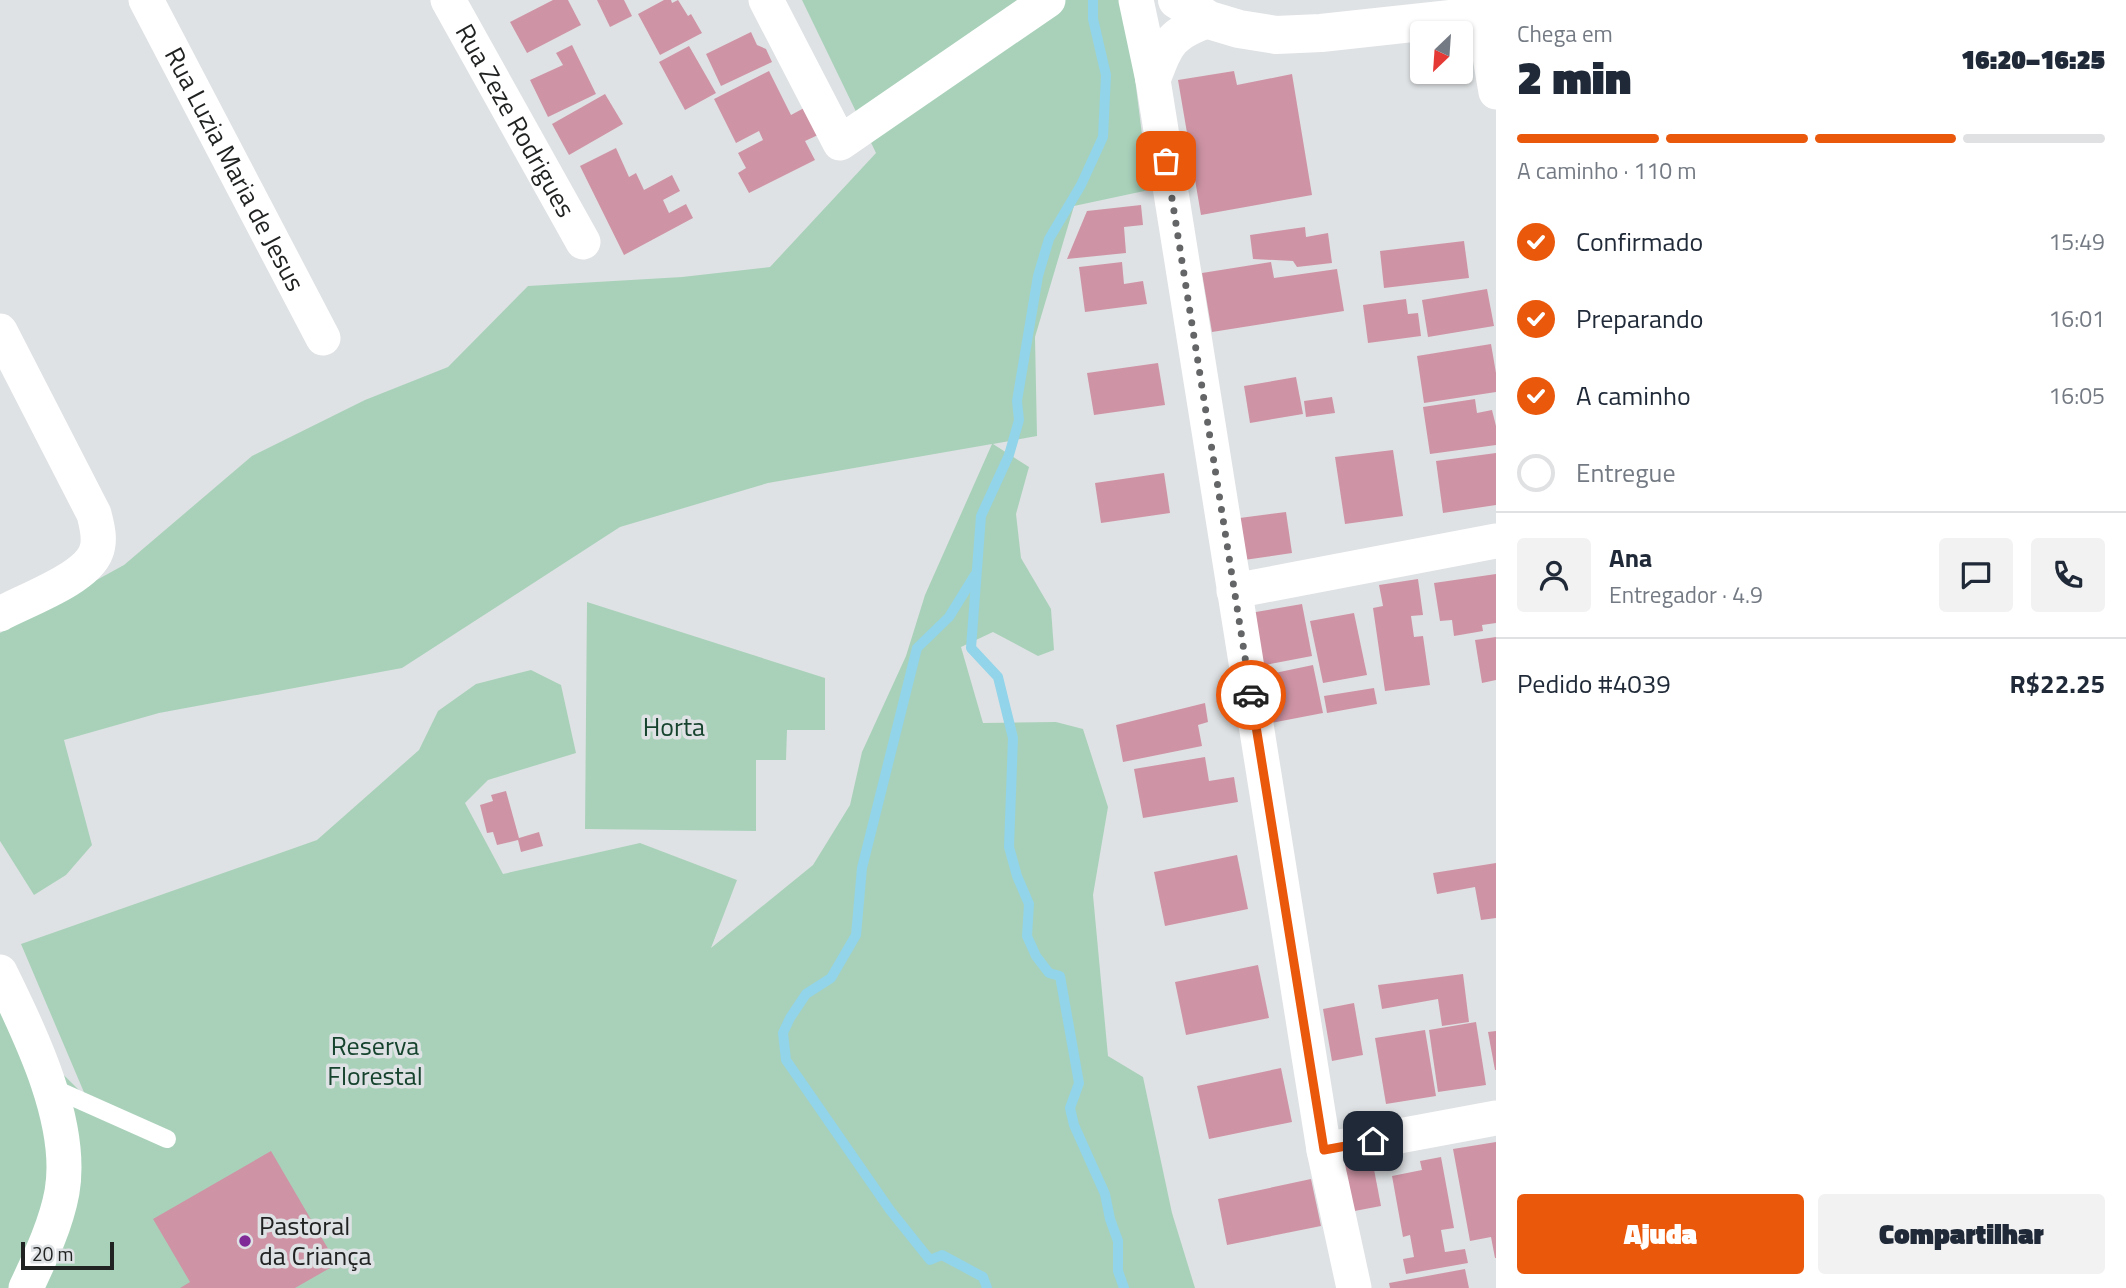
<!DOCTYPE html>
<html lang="pt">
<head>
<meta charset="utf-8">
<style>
	body { margin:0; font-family:"Titillium Web",sans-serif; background:#f2f2f3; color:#1f2937; height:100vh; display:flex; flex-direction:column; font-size:26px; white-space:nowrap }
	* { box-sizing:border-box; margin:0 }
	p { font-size:23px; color:#747a83 }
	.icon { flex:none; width:38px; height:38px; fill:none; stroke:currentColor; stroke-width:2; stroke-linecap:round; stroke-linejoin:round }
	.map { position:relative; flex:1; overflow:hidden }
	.drawer { display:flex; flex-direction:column; background:#fff; width:630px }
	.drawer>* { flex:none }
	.needle { width:46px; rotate:205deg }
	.buttons { position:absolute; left:1410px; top:21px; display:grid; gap:14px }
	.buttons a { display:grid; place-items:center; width:63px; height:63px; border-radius:7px; background:#fff; box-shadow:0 2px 5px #0004; font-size:35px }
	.scale { position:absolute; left:21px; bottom:18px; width:93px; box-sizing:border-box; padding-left:7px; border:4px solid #212222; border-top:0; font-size:19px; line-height:24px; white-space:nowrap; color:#212222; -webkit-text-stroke:5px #dfe2e4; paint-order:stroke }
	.pin { position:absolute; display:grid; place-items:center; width:60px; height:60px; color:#fff; margin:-30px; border-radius:14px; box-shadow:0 4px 10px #0006 }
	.courier { position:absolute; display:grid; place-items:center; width:70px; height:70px; margin:-35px; border:5px solid #ea580c; border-radius:50%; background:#fff; color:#222; box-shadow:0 2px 9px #0007 }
	.headline em { font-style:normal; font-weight:800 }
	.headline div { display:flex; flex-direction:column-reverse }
	.headline { display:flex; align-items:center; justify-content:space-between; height:119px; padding:0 21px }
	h1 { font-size:46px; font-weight:800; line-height:52px }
	.bar { display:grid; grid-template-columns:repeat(4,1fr); gap:10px 7px; align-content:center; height:84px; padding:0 21px }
	.bar i { height:9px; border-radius:5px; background:#e0e1e3 }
	.bar .selected { background:#ea580c }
	.bar p { grid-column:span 4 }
	.line { display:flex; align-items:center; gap:18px; padding:0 21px; border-top:2px solid #e0e1e3 }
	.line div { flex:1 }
	.round { display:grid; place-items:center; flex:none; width:74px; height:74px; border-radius:7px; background:#f2f2f3 }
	ol { padding:0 21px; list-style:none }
	li { display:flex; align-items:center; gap:21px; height:77px }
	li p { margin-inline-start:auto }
	li .icon { padding:7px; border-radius:50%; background:#ea580c; color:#fff; stroke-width:4 }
	li:last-child { color:#747a83 }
	li i { width:38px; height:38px; border:4px solid #e0e1e3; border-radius:50% }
	.cta { display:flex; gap:14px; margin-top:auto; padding:14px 21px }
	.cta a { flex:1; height:80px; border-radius:7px; background:#ea580c; color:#fff; font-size:28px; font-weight:800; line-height:80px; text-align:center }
	.cta a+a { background:#f2f2f3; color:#1f2937 }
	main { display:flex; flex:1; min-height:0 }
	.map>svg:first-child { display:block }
</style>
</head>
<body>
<main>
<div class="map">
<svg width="1496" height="1288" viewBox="0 0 1496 1288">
	<rect width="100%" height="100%" fill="#dfe2e4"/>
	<!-- green -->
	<g fill="#a9d1ba">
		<polygon points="802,0 1125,0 1149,190 1074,206 1035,337 1037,436 993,444 1029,467 1016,514 1021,558 1051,609 1054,650 1038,656 993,632 961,647 983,723 1056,722 1083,729 1108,807 1093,895 1108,1056 1143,1077 1172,1213 1195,1288 0,1288 0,1012 86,1097 21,944 317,840 419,750 438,711 476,684 531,670 561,685 576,753 488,780 465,803 503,874 640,843 737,880 711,948 813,865 850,805 862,752 906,656 925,595 992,444 768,483 620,527 402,668 159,713 64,740 92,845 66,875 34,895 0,841 0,633 124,565 252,456 365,400 448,367 528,286 682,277 770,267 876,153"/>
		<polygon points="587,602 825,678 825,730 787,730 786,760 756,760 756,831 585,829"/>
	</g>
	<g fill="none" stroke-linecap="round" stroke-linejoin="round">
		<!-- stream -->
		<g stroke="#92d4e9" stroke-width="10">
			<polyline points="1093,0 1093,19 1106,75 1103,137 1081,185 1049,239 1038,276 1017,401 1019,420 1009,455 981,516 971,648 998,677 1013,738 1009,847 1017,876 1029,904 1027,936 1036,956 1049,973 1060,976 1079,1083 1070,1108 1074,1125 1105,1194 1110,1219 1118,1241 1118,1271 1124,1288"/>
			<polyline points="975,575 949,617 917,648 862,868 856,935 831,978 806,994 790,1018 783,1033 786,1060 890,1210 930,1260 942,1255 983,1277 987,1288"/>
		</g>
	</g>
	<!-- building -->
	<g fill="#ce94a5">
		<polygon points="553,0 568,0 581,25 527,53 510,22"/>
		<polygon points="597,0 624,0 632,16 610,27"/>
		<polygon points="664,0 671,0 672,3 678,0 688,16 691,14 702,33 660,55 638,14"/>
		<polygon points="751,32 757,45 766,49 772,62 721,86 706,54"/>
		<polygon points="572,45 596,94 548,117 530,80 563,65 556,53"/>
		<polygon points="689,46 716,93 685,110 659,62"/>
		<polygon points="769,71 791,115 804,108 818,135 805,141 815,160 749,193 738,173 746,168 738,153 763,140 759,131 736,143 714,99"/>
		<polygon points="1234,71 1237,85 1292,74 1312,195 1201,215 1178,80"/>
		<polygon points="605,94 623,124 569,155 552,124"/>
		<polygon points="616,148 629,177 636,173 644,190 672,175 680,191 663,200 669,213 686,204 693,218 624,255 580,166"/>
		<polygon points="1141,205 1143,225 1124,227 1126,253 1067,259 1087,211"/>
		<polygon points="1305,227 1306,237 1328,233 1332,263 1297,267 1293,261 1253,259 1250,235"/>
		<polygon points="1464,241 1469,278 1384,288 1380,251"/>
		<polygon points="1122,262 1124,284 1143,281 1147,304 1085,312 1079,267"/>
		<polygon points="1271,262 1274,278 1337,269 1344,311 1212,332 1202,273"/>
		<polygon points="1487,289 1494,326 1428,337 1422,300"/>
		<polygon points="1406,299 1408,314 1418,313 1421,336 1368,343 1363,305"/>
		<polygon points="1491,344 1496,373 1496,392 1424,403 1417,356"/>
		<polygon points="1158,363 1165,405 1094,415 1087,373"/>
		<polygon points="1296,377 1303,414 1250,423 1244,386"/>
		<polygon points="1332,397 1335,413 1306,417 1304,401"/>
		<polygon points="1475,399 1477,413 1492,410 1496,426 1496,445 1430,454 1423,407"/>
		<polygon points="1393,450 1403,516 1345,524 1335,457"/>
		<polygon points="1496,453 1496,505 1443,513 1436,461"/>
		<polygon points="1164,473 1170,513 1101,523 1095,483"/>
		<polygon points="1286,512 1292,553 1237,561 1232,519"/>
		<polygon points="1496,574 1496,623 1482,625 1483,631 1454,636 1452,620 1440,621 1434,583"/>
		<polygon points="1418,579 1423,615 1411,616 1414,637 1423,636 1430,685 1385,691 1373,608 1383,606 1379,585"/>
		<polygon points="1302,604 1312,656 1260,666 1250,613"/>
		<polygon points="1354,613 1367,675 1323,683 1310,621"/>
		<polygon points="1496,637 1496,680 1482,683 1475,640"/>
		<polygon points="1313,665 1323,713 1271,723 1261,676"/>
		<polygon points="1374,688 1377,704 1327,713 1324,696"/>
		<polygon points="1205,703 1208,722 1198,725 1202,746 1123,762 1116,725"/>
		<polygon points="1205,757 1209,781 1234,777 1238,802 1143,818 1134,769"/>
		<polygon points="506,791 519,838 539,832 543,846 521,852 518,840 497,845 493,832 487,833 480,805 493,801 491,795"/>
		<polygon points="1237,855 1248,909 1165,926 1154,872"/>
		<polygon points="1496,863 1496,918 1481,920 1475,887 1437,894 1433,873"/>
		<polygon points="1258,965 1269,1018 1186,1035 1175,982"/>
		<polygon points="1463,974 1469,1022 1442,1026 1438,999 1382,1009 1378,985"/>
		<polygon points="1354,1003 1363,1055 1332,1061 1323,1009"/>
		<polygon points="1476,1022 1486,1085 1438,1092 1429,1030"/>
		<polygon points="1425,1030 1436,1096 1386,1104 1375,1038"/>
		<polygon points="1496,1031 1496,1070 1495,1070 1488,1032"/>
		<polygon points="1281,1068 1292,1122 1209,1139 1197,1086"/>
		<polygon points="1496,1142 1496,1258 1495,1258 1491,1237 1470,1241 1453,1149"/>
		<polygon points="271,1151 337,1264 295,1288 180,1288 190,1282 153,1219"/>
		<polygon points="1441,1157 1454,1228 1441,1230 1445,1252 1465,1249 1468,1263 1406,1274 1403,1259 1414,1257 1410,1235 1403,1237 1392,1176 1422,1170 1420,1161"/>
		<polygon points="1372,1159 1381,1206 1344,1213 1335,1166"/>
		<polygon points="1311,1179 1321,1226 1227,1245 1218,1199"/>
		<polygon points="1465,1269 1469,1288 1390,1288 1389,1283"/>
	</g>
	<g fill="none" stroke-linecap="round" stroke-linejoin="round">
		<!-- lane -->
		<polyline stroke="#fff" stroke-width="18" points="48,1086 167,1139"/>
		<!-- street -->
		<g stroke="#fff" stroke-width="35">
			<path id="s1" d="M 146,0 L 323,338"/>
			<path id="s2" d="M 448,0 L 583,242"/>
			<polyline points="766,0 840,143 1048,0"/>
			<polyline points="1136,0 1153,80 1324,1150 1354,1288"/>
			<polyline points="1483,15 1496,92"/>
			<path d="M 1153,80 C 1167,43 1170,34 1209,20"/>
			<path d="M 0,331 L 94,514 C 97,526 101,540 96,552 C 86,579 26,600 0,614"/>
			<polyline points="1234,591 1496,541"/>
			<path d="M 0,972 C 30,1034 74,1122 62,1192 C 56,1225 40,1258 26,1288"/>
			<polyline points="1324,1150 1496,1118"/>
		</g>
		<!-- secondary -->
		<polyline stroke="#fff" stroke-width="38" points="1177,0 1209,20 1239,29 1276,35 1321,33 1496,14"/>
	</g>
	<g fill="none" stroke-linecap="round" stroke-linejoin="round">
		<!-- done -->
		<polyline stroke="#646566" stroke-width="7" stroke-dasharray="0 12.6" points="1166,161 1251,695"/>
		<!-- route -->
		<polyline stroke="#ea580c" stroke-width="9" points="1251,695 1324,1150 1373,1141"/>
	</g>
	<!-- markers -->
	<circle fill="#802a98" stroke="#dfe2e4" stroke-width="2.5" cx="245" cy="1241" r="7"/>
	<g text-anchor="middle" stroke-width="7" stroke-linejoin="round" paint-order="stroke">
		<!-- street labels -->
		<g font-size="26" fill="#212222" stroke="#dfe2e4">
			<text dy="9" stroke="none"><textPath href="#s2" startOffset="138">Rua Zeze Rodrigues</textPath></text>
			<text dy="9" stroke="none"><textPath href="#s1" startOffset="191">Rua Luzia Maria de Jesus</textPath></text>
		</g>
		<!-- park labels -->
		<g font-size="26" fill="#16432e" stroke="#dfe2e4">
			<text x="674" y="736">Horta</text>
			<text x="375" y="1055">Reserva<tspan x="375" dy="30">Florestal</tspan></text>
		</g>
		<!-- poi labels -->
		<g font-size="26" fill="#212222" stroke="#dfe2e4" text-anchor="start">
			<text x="259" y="1235">Pastoral<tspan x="259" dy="30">da Criança</tspan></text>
		</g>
	</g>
</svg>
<div class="buttons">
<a><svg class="needle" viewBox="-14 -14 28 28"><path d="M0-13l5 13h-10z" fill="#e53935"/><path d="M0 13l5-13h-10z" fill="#747a83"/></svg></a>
</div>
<div class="scale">20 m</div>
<div class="pin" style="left:1166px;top:161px;background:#ea580c"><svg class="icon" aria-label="bag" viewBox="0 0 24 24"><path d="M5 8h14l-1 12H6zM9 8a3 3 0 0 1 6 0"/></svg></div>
<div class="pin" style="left:1373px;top:1141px;background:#1f2937"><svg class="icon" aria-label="home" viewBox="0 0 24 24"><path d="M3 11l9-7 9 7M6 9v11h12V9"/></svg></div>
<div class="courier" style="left:1251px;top:695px"><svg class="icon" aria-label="car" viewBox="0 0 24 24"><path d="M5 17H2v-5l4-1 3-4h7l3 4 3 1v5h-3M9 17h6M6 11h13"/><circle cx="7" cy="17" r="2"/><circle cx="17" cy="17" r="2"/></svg></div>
</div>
<section class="drawer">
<div class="headline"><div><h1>2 min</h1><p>Chega em</p></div><em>16:20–16:25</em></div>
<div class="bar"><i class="selected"></i><i class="selected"></i><i class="selected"></i><i></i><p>A caminho · 110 m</p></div>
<ol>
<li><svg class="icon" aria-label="check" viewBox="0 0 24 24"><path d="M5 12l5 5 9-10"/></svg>Confirmado<p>15:49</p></li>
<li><svg class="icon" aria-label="check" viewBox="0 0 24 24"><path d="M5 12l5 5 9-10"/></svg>Preparando<p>16:01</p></li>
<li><svg class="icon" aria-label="check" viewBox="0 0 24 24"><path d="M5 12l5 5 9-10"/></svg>A caminho<p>16:05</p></li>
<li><i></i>Entregue</li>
</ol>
<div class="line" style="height:126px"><a class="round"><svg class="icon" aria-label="person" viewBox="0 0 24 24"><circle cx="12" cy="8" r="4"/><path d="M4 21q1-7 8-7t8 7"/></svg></a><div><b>Ana</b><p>Entregador · 4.9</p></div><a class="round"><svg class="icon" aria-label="chat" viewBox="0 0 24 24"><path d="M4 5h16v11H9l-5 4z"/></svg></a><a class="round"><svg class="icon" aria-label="phone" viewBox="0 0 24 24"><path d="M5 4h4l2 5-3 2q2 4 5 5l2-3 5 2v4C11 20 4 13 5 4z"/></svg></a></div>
<div class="line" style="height:91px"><div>Pedido #4039</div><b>R$22.25</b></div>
<div class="cta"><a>Ajuda</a><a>Compartilhar</a></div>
</section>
</main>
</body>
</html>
